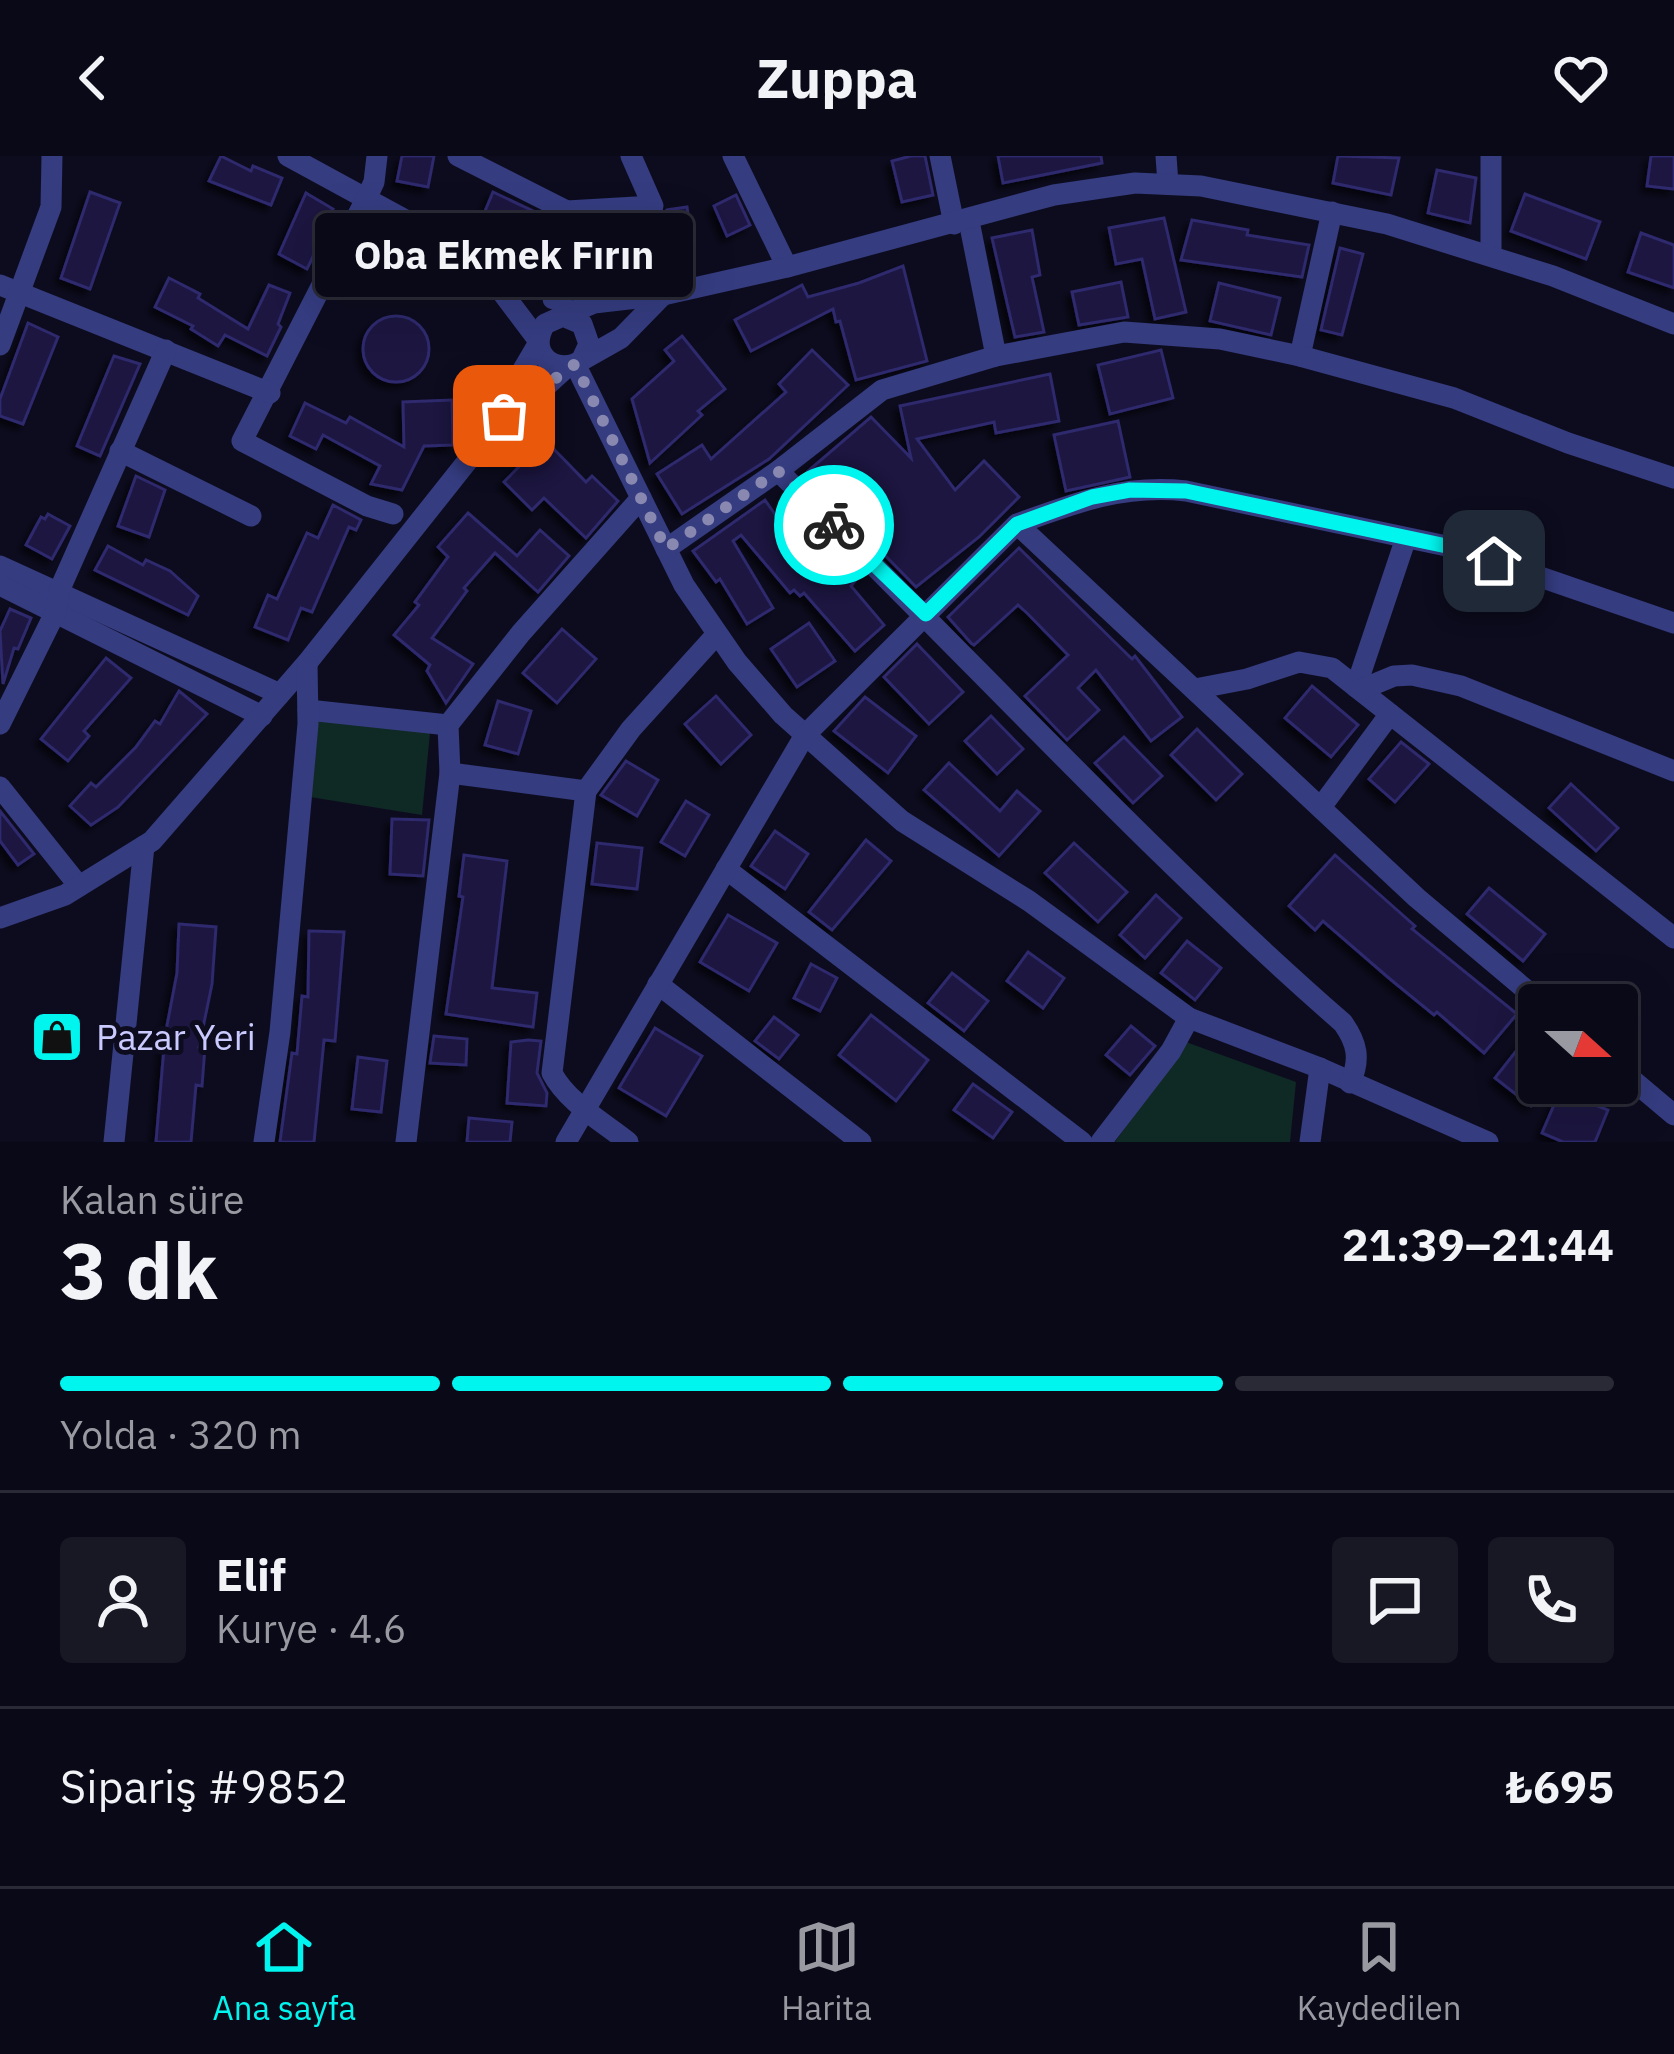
<!DOCTYPE html>
<html lang="tr">
<head>
<meta charset="utf-8">
<style>
	body { margin:0; font-family:"IBM Plex Sans",sans-serif; background:#181724; color:#f1f3f6; height:100vh; display:flex; flex-direction:column; font-size:45px; white-space:nowrap }
	* { box-sizing:border-box; margin:0 }
	p { font-size:39px; color:#999aa1 }
	.icon { flex:none; width:66px; height:66px; fill:none; stroke:currentColor; stroke-width:2; stroke-linecap:round; stroke-linejoin:round }
	.map { position:relative; height:986px; overflow:hidden }
	.drawer { display:flex; flex-direction:column; background:#0a0917; flex:1 }
	.drawer>* { flex:none }
	.needle { width:78px; rotate:111deg }
	.fabs { position:absolute; left:1518px; top:828px; display:grid; gap:24px }
	.fabs a { display:grid; place-items:center; width:120px; height:120px; border-radius:12px; background:#0a0917; box-shadow:0 12px 48px #0002,0 0 0 3px #2a2a36; font-size:60px }
	.pin { position:absolute; display:grid; place-items:center; width:102px; height:102px; color:#fff; margin:-51px; border-radius:24px; box-shadow:0 6px 18px #0006 }
	.courier { position:absolute; display:grid; place-items:center; width:120px; height:120px; margin:-60px; border:9px solid #00f5ef; border-radius:50%; background:#fff; color:#222; box-shadow:0 3px 15px #0007 }
	.bubble { position:absolute; height:84px; border-radius:12px; background:#0a0917; box-shadow:0 12px 48px #0002,0 0 0 3px #2a2a36; font-size:39px; font-weight:700; line-height:84px; text-align:center }
	.headline em { font-style:normal; font-weight:700 }
	.headline div { display:flex; flex-direction:column-reverse }
	.headline { display:flex; align-items:center; justify-content:space-between; height:204px; padding:0 60px }
	h1 { font-size:78px; font-weight:700; line-height:90px }
	.bar { display:grid; grid-template-columns:repeat(4,1fr); gap:18px 12px; align-content:center; height:144px; padding:0 60px }
	.bar i { height:15px; border-radius:9px; background:#2a2a36 }
	.bar .active { background:#00f5ef }
	.bar p { grid-column:span 4 }
	.line { display:flex; align-items:center; gap:30px; padding:0 60px; border-top:3px solid #2a2a36 }
	.line div { flex:1 }
	.round { display:grid; place-items:center; flex:none; width:126px; height:126px; border-radius:12px; background:#181724 }
	header { display:flex; justify-content:space-between; align-items:center; height:156px; padding:0 60px; background:#0a0917; font-size:54px; font-weight:700 }
	.dock { display:flex; justify-content:space-around; align-items:center; height:168px; border-top:3px solid #2a2a36; background:#0a0917; font-size:33px; color:#999aa1 }
	.dock a { display:grid; justify-items:center; gap:6px }
	.dock .active { color:#00f5ef }
	.map>svg:first-child { display:block }
</style>
</head>
<body>
<header><svg class="icon" aria-label="back" viewBox="0 0 24 24"><path d="M15 5l-7 7 7 7"/></svg>Zuppa<svg class="icon" aria-label="heart" viewBox="0 0 24 24"><path d="M12 20l-8-8c-3-5 5-10 8-4 3-6 11-1 8 4z"/></svg></header>
<div class="map">
<svg width="1674" height="986" viewBox="0 0 1674 986">
	<defs>
		<filter id="shadow"><feDropShadow dx="-5.5" dy="5.5" stdDeviation="3" flood-color="#0009"/></filter>
	</defs>
	<rect width="100%" height="100%" fill="#0d0c1f"/>
	<!-- green -->
	<g fill="#0f2925">
		<polygon points="317,562 430,577 422,659 310,641"/>
		<polygon points="1186,886 1296,926 1290,986 1115,986"/>
	</g>
	<!-- building -->
	<g fill="#1b1741" stroke="#2e296d" stroke-width="3" filter="url(#shadow)">
		<polygon points="221,0 251,15 253,10 282,22 271,49 209,25"/>
		<polygon points="402,0 434,0 428,31 397,25"/>
		<polygon points="911,0 925,0 933,39 902,46 892,5"/>
		<polygon points="998,0 1101,0 1102,7 1003,27"/>
		<polygon points="1338,0 1399,2 1391,39 1333,27"/>
		<polygon points="1651,0 1674,0 1674,33 1647,30"/>
		<polygon points="1437,14 1476,22 1470,67 1428,57"/>
		<polygon points="90,36 120,47 90,133 61,122"/>
		<polygon points="493,36 550,63 540,94 480,67"/>
		<polygon points="306,37 333,53 316,81 321,84 307,113 279,98"/>
		<polygon points="1525,38 1600,66 1586,103 1511,75"/>
		<polygon points="736,39 750,69 727,80 714,50"/>
		<polygon points="687,51 691,80 656,85 656,92 624,94 624,101 593,100 591,75 614,67 655,65 667,54"/>
		<polygon points="1164,62 1186,156 1155,163 1142,103 1116,108 1109,72"/>
		<polygon points="1192,64 1248,74 1247,79 1309,89 1302,121 1181,104"/>
		<polygon points="1032,74 1040,119 1032,121 1044,176 1015,181 992,82"/>
		<polygon points="1641,77 1674,89 1674,132 1628,116"/>
		<polygon points="1340,92 1363,98 1342,179 1321,174"/>
		<polygon points="903,110 927,205 856,224 840,165 836,166 833,153 751,195 735,164 802,129 808,141 859,127"/>
		<polygon points="169,122 200,138 198,142 248,173 269,129 290,137 278,168 281,171 267,200 225,179 218,190 191,173 193,170 155,151"/>
		<polygon points="1121,126 1128,161 1079,169 1072,136"/>
		<polygon points="1219,127 1280,142 1271,179 1210,165"/>
		<circle cx="396" cy="193" r="33"/>
		<polygon points="28,167 58,181 23,268 0,260 0,243"/>
		<polygon points="682,180 725,233 698,255 702,259 650,307 632,243 674,205 665,194"/>
		<polygon points="812,194 848,229 769,303 682,358 657,318 702,289 711,303 786,236 779,228"/>
		<polygon points="1161,194 1173,242 1110,258 1098,209"/>
		<polygon points="114,200 140,208 100,300 77,290"/>
		<polygon points="1050,218 1059,265 996,277 994,266 917,283 955,334 984,305 1019,341 979,381 916,431 875,389 889,377 852,326 835,343 808,315 871,261 911,302 900,250"/>
		<polygon points="452,244 453,289 424,290 402,334 371,328 380,310 323,279 316,293 290,280 305,247 346,267 350,261 404,291 403,246"/>
		<polygon points="1118,265 1130,321 1066,335 1054,279"/>
		<polygon points="545,284 586,326 592,320 618,345 586,382 544,342 532,354 504,326"/>
		<polygon points="136,320 165,334 149,381 118,370"/>
		<polygon points="765,344 795,387 806,378 834,411 837,408 855,425 851,430 884,469 855,495 804,437 800,440 794,434 790,437 741,379 733,385 773,452 747,468 720,423 716,426 693,395"/>
		<polygon points="333,349 361,364 356,374 349,371 312,456 301,452 288,484 255,471 268,439 277,443 307,377 318,382"/>
		<polygon points="468,357 517,400 540,374 569,400 538,436 495,397 464,432 467,435 432,482 473,508 446,547 427,515 430,509 394,479 419,449 415,446 448,401 438,391"/>
		<polygon points="48,358 70,370 52,403 26,389 41,361 45,363"/>
		<polygon points="108,390 143,409 146,404 170,415 198,440 188,459 95,414"/>
		<polygon points="1019,392 1132,503 1135,500 1182,561 1151,585 1096,514 1078,532 1099,554 1067,584 1025,540 1068,499 1027,457 1018,449 974,489 971,487 948,461"/>
		<polygon points="10,453 31,462 18,493 14,492 3,528 0,475"/>
		<polygon points="809,467 835,505 797,531 771,493"/>
		<polygon points="562,473 596,503 557,547 523,517"/>
		<polygon points="917,488 963,536 929,568 884,521"/>
		<polygon points="106,502 131,522 84,575 89,580 68,605 41,583"/>
		<polygon points="1312,530 1358,569 1331,601 1285,562"/>
		<polygon points="179,535 207,558 118,651 91,669 70,650 91,627 96,631 136,591 155,565 160,568"/>
		<polygon points="716,540 751,579 721,608 685,568"/>
		<polygon points="865,541 916,580 888,617 834,575"/>
		<polygon points="498,545 531,555 518,598 485,589"/>
		<polygon points="991,560 1023,593 997,618 965,585"/>
		<polygon points="1197,573 1242,618 1216,644 1171,599"/>
		<polygon points="1124,581 1162,620 1133,647 1095,607"/>
		<polygon points="1401,586 1429,608 1395,646 1369,623"/>
		<polygon points="626,605 658,624 637,660 601,639"/>
		<polygon points="949,607 1000,655 1017,635 1040,655 999,700 924,634"/>
		<polygon points="1571,628 1618,672 1596,695 1549,652"/>
		<polygon points="686,645 709,659 685,700 661,686"/>
		<polygon points="0,655 34,698 18,709 0,685"/>
		<polygon points="392,663 429,664 423,720 390,718"/>
		<polygon points="775,675 808,698 785,733 751,710"/>
		<polygon points="866,684 891,705 832,774 809,756"/>
		<polygon points="597,687 642,692 637,733 592,728"/>
		<polygon points="1074,687 1127,736 1098,766 1045,717"/>
		<polygon points="464,699 507,705 492,832 537,837 533,871 446,858 463,741 459,740"/>
		<polygon points="1335,699 1415,770 1412,773 1517,858 1484,897 1437,856 1434,859 1390,823 1323,765 1315,774 1289,750"/>
		<polygon points="1489,732 1545,778 1523,805 1467,758"/>
		<polygon points="1156,739 1181,762 1145,802 1120,779"/>
		<polygon points="728,759 777,787 749,835 700,806"/>
		<polygon points="179,768 216,771 212,828 199,891 205,891 202,930 196,929 191,986 156,986 165,880 177,817"/>
		<polygon points="309,775 344,776 335,885 324,884 314,986 280,986 292,897 297,898 302,840 308,841"/>
		<polygon points="1187,785 1221,812 1195,844 1161,817"/>
		<polygon points="1028,796 1064,822 1043,852 1007,825"/>
		<polygon points="811,808 837,822 820,855 794,842"/>
		<polygon points="952,817 988,845 964,875 928,847"/>
		<polygon points="871,859 928,904 896,945 839,899"/>
		<polygon points="774,861 798,879 779,903 755,885"/>
		<polygon points="1131,870 1155,890 1130,919 1106,899"/>
		<polygon points="655,872 702,900 666,960 619,932"/>
		<polygon points="1531,876 1539,882 1539,927 1549,927 1531,950 1495,922"/>
		<polygon points="434,880 467,883 466,909 430,907"/>
		<polygon points="528,884 541,885 537,917 547,937 546,950 507,947 511,886"/>
		<polygon points="358,901 387,905 381,956 352,953"/>
		<polygon points="973,928 1012,956 993,982 954,954"/>
		<polygon points="1560,935 1608,954 1595,986 1563,986 1542,977"/>
		<polygon points="469,962 512,966 510,986 467,986"/>
	</g>
	<g fill="none" stroke-linecap="round" stroke-linejoin="round">
		<!-- minor -->
		<g stroke="#353c80" stroke-width="21">
			<path d="M 288,0 L 477,103 C 522,114 545,123 572,161"/>
			<polyline points="377,0 374,26 366,43 242,285 367,350 393,358"/>
			<polyline points="458,0 567,55 653,50 631,0"/>
			<polyline points="733,0 787,111"/>
			<polyline points="940,0 954,68"/>
			<polyline points="1166,0 1168,28"/>
			<polyline points="1491,0 1491,99"/>
			<polyline points="969,65 996,200"/>
			<polyline points="477,103 538,184"/>
			<polyline points="0,129 270,237"/>
			<polyline points="553,143 555,108 567,55"/>
			<polyline points="563,160 594,147 663,139 787,111 1054,39 1135,27 1201,30 1387,68 1553,120 1674,168"/>
			<polyline points="0,189 51,51 52,0"/>
			<polyline points="1300,200 1332,56"/>
			<path d="M 582,203 L 589,188 L 582,168 L 563,160 L 545,168 C 530,193 547,216 575,208 L 621,182 L 663,139"/>
			<polyline points="575,208 684,429 737,506 783,559 902,665 1029,745 1189,862 1320,912 1488,986"/>
			<polyline points="504,259 533,242 567,211"/>
			<polyline points="120,295 251,360"/>
			<path d="M 778,315 C 967,498 1145,694 1343,867 C 1357,887 1361,903 1350,927"/>
			<path d="M 1017,368 C 1074,347 1124,328 1186,335 L 1456,392 L 1674,467"/>
			<polyline points="666,393 778,315 882,234 996,200 1124,176 1220,183 1300,200 1454,242 1568,287 1674,322"/>
			<polyline points="0,410 280,538"/>
			<polyline points="0,429 262,560"/>
			<polyline points="1356,531 1406,382"/>
			<polyline points="1195,533 1247,523 1299,506 1332,512 1674,782"/>
			<polyline points="1360,534 1394,520 1412,519 1461,530 1674,615"/>
			<polyline points="308,554 448,569"/>
			<polyline points="0,568 56,455 59,435 166,194"/>
			<polyline points="450,617 586,635"/>
			<polyline points="0,631 79,730"/>
			<polyline points="1321,651 1390,558"/>
			<polyline points="726,713 1082,986"/>
			<polyline points="0,762 65,739 152,685 307,507 504,259 514,229 538,188"/>
			<polyline points="658,828 861,986"/>
			<polyline points="1617,911 1674,959"/>
			<polyline points="114,986 144,690"/>
			<polyline points="264,986 280,876 308,568 307,507"/>
			<polyline points="406,986 450,617 448,569 521,477 641,342"/>
			<polyline points="566,986 805,579 1017,368 1417,742 1544,849"/>
			<path d="M 628,986 C 603,966 567,946 552,917 L 586,635 L 631,573 L 717,478"/>
			<polyline points="1101,986 1171,895 1189,862"/>
			<polyline points="1310,986 1320,912"/>
		</g>
	</g>
	<g fill="none" stroke-linecap="round" stroke-linejoin="round">
		<!-- done -->
		<polyline stroke="#8888b1" stroke-width="12" stroke-dasharray="0 21.6" points="504,260 575,208 666,393 778,315 834,369"/>
		<!-- route -->
		<polyline stroke="#00f5ef" stroke-width="15" points="834,369 926,458 1017,368 1092,341 1130,334 1186,335 1456,392 1494,405"/>
	</g>
	<!-- icons -->
	<defs>
		<g id="shop-square" transform="scale(2.7)"><rect x="-9" y="-9" width="18" height="18" rx="4" fill="#00f5ef" stroke="#0d0c1f"/><path d="M-5-2.5h2.3a2.7 3.5 0 0 1 5.4 0H5L5.5 6h-11ZM-1.5-2.5h3a1.5 2.3 0 0 0-3 0Z" fill="#111"/></g>
	</defs>
	<g fill-rule="evenodd">
		<use href="#shop-square" x="57" y="881"/>
	</g>
	<g text-anchor="middle" stroke-width="10" stroke-linejoin="round" paint-order="stroke">
		<!-- poi labels -->
		<g font-size="36" fill="#cacaff" stroke="#0d0c1f" text-anchor="start">
			<text x="96" y="894">Pazar Yeri</text>
		</g>
	</g>
</svg>
<div class="fabs">
<a><svg class="needle" viewBox="-14 -14 28 28"><path d="M0-13l5 13h-10z" fill="#e53935"/><path d="M0 13l5-13h-10z" fill="#999aa1"/></svg></a>
</div>
<div class="pin" style="left:504px;top:260px;background:#ea580c"><svg class="icon" aria-label="bag" viewBox="0 0 24 24"><path d="M5 8h14l-1 12H6zM9 8a3 3 0 0 1 6 0"/></svg></div>
<div class="pin" style="left:1494px;top:405px;background:#1f2937"><svg class="icon" aria-label="home" viewBox="0 0 24 24"><path d="M3 11l9-7 9 7M6 9v11h12V9"/></svg></div>
<div class="courier" style="left:834px;top:369px"><svg class="icon" aria-label="bike" viewBox="0 0 24 24"><circle cx="6" cy="16" r="4"/><circle cx="18" cy="16" r="4"/><path d="M6 16l4-8h5l3 8M10 8l3 8H6M13 5h3"/></svg></div>
<div class="bubble" style="left:315px;top:57px;width:378px">Oba Ekmek Fırın</div>
</div>
<section class="drawer">
<div class="headline"><div><h1>3 dk</h1><p>Kalan süre</p></div><em>21:39–21:44</em></div>
<div class="bar"><i class="active"></i><i class="active"></i><i class="active"></i><i></i><p>Yolda · 320 m</p></div>
<div class="line" style="height:216px"><a class="round"><svg class="icon" aria-label="person" viewBox="0 0 24 24"><circle cx="12" cy="8" r="4"/><path d="M4 21q1-7 8-7t8 7"/></svg></a><div><b>Elif</b><p>Kurye · 4.6</p></div><a class="round"><svg class="icon" aria-label="chat" viewBox="0 0 24 24"><path d="M4 5h16v11H9l-5 4z"/></svg></a><a class="round"><svg class="icon" aria-label="phone" viewBox="0 0 24 24"><path d="M5 4h4l2 5-3 2q2 4 5 5l2-3 5 2v4C11 20 4 13 5 4z"/></svg></a></div>
<div class="line" style="height:156px"><div>Sipariş #9852</div><b>₺695</b></div>
</section>
<nav class="dock">
<a class="active"><svg class="icon" aria-label="home" viewBox="0 0 24 24"><path d="M3 11l9-7 9 7M6 9v11h12V9"/></svg>Ana sayfa</a>
<a><svg class="icon" aria-label="map" viewBox="0 0 24 24"><path d="M3 6l6-2 6 2 6-2v14l-6 2-6-2-6 2zM9 4v14M15 6v14"/></svg>Harita</a>
<a><svg class="icon" aria-label="saved" viewBox="0 0 24 24"><path d="M7 4h10v16l-5-4-5 4z"/></svg>Kaydedilen</a>
</nav>
</body>
</html>
